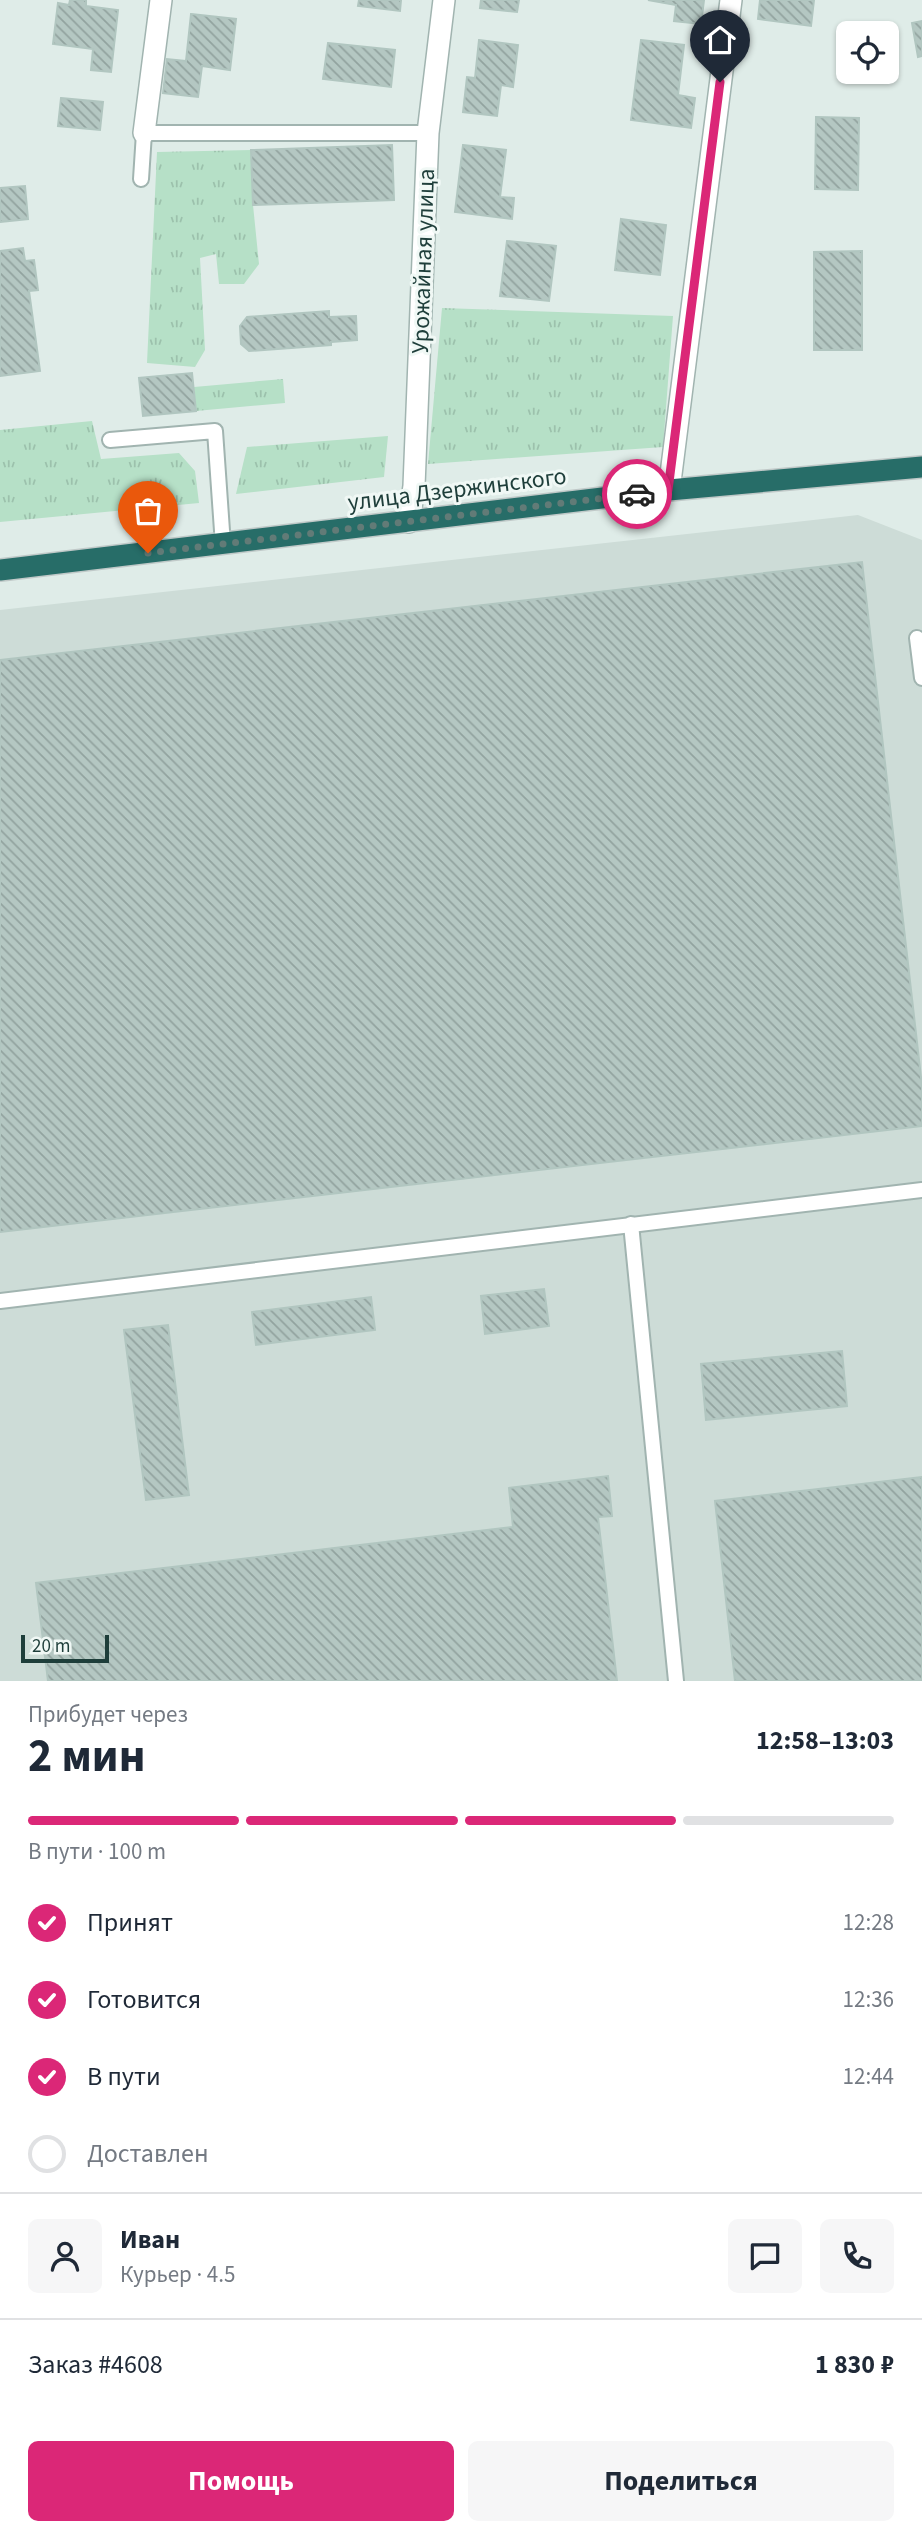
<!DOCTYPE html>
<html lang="ru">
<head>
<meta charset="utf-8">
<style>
	body { margin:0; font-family:"Source Sans 3",sans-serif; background:#f6f6f7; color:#1f2937; height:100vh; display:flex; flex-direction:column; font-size:26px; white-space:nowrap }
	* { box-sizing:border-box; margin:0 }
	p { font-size:23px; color:#747a83 }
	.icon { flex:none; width:38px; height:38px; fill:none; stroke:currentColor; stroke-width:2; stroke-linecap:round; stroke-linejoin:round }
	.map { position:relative; height:1681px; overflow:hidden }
	.sheet { display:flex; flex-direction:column; background:#fff; flex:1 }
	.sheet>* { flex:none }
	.controls { position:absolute; left:836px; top:21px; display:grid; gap:14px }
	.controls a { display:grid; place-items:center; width:63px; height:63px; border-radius:10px; background:#fff; box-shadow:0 2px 5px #0004; font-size:35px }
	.scale { position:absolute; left:21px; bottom:18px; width:88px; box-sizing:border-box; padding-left:7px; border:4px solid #1e3e3a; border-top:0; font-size:19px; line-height:24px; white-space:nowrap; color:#1e3e3a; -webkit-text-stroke:5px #f0f8f5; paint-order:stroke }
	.pin { position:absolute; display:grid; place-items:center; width:60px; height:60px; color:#fff; margin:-72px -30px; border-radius:50% 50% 50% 0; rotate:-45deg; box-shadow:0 0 7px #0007 }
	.pin .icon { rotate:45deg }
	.courier { position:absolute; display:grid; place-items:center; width:70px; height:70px; margin:-35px; border:5px solid #db2777; border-radius:50%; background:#fff; color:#222; box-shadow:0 2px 9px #0007 }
	.headline em { font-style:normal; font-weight:700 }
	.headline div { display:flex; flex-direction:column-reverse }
	.headline { display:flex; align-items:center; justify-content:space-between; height:119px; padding:0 28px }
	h1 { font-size:46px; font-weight:700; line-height:52px }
	.bar { display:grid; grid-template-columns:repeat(4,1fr); gap:10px 7px; align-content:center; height:84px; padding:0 28px }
	.bar i { height:9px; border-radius:5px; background:#e0e1e3 }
	.bar .selected { background:#db2777 }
	.bar p { grid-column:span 4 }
	.line { display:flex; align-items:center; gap:18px; padding:0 28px; border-top:2px solid #e0e1e3 }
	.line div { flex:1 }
	.round { display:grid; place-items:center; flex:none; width:74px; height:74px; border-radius:10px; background:#f6f6f7 }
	ol { padding:0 28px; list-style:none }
	li { display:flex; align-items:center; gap:21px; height:77px }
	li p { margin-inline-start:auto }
	li .icon { padding:7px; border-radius:50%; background:#db2777; color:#fff; stroke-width:4 }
	li:last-child { color:#747a83 }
	li i { width:38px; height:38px; border:4px solid #e0e1e3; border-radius:50% }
	.primary-button { display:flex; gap:14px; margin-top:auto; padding:14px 28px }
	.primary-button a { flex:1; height:80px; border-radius:10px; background:#db2777; color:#fff; font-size:28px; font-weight:700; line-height:80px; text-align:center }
	.primary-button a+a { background:#f6f6f7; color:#1f2937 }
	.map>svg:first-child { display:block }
</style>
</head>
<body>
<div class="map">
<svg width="922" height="1681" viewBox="0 0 922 1681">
	<defs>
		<pattern id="grass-tufts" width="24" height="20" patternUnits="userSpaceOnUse" patternTransform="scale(1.75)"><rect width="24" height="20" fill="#b6e0c7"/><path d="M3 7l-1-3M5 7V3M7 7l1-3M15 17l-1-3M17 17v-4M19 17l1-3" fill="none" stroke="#9cc1ac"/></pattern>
		<pattern id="building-back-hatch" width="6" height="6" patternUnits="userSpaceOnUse" patternTransform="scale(1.75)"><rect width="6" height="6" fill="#b4c7c2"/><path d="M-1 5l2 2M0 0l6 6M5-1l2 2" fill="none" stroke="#92a39f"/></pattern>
	</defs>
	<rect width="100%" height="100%" fill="#dfece8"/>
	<!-- built -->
	<polygon fill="#cddcd7" points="858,515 922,540 922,1681 0,1681 0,610"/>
	<!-- grass -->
	<g fill="url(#grass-tufts)">
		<polygon points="251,150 253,205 259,264 244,284 219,284 216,254 200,258 205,350 195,367 147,363 157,152"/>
		<polygon points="442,308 673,316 663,447 428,464"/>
		<polygon points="283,379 285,403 196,411 194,387"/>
		<polygon points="92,421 101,459 179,453 195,471 199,503 0,522 0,430"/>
		<polygon points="388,436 384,477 236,494 247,447"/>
	</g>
	<!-- building -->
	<g fill="url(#building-back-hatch)" stroke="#b1c6c0" stroke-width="2">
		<polygon points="70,0 86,0 86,6 118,10 111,72 91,70 93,49 53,44 58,3 69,5"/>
		<polygon points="359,0 401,0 400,11 358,6"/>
		<polygon points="481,0 519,0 517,12 480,8"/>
		<polygon points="648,0 704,0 701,24 674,21 676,5"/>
		<polygon points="760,0 814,0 811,26 758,19"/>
		<polygon points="191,14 236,19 230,70 202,66 198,97 163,93 167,59 186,61"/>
		<polygon points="922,21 922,56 918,57 912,23"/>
		<polygon points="479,40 518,45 513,87 501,85 497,116 463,112 467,77 475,78"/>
		<polygon points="641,40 684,45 678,95 695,98 691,128 631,120"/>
		<polygon points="328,43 395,50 391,87 323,79"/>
		<polygon points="61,98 103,102 100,130 58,126"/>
		<polygon points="816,117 859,118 858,190 815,189"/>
		<polygon points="392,145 394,200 253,205 251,150"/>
		<polygon points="463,145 506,150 500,197 514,198 512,219 455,212"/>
		<polygon points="25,186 28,219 0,222 0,188"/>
		<polygon points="621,219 666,225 660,275 615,270"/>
		<polygon points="507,241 556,246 549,301 500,296"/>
		<polygon points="23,248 25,261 34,260 38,290 29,291 40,371 0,376 0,251"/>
		<polygon points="862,251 862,350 814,350 814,252"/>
		<polygon points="329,311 329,317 356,316 357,340 331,342 331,345 249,351 241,344 240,326 247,317"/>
		<polygon points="192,373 196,411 143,416 139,378"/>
		<polygon points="862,562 922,1086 922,1126 0,1232 0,660"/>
		<polygon points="544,1289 549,1326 485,1334 481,1296"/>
		<polygon points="371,1297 375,1330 256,1345 252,1312"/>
		<polygon points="168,1325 189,1495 146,1500 124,1330"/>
		<polygon points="842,1351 847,1406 706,1420 701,1364"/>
		<polygon points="608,1476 612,1516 598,1517 617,1681 48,1681 36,1583 513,1527 509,1488"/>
		<polygon points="922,1477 922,1681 735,1681 715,1501"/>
	</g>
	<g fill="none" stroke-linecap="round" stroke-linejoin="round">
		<!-- lane casing -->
		<g stroke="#a1b4b0" stroke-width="18">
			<g id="lane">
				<polyline points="141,179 144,133 428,133"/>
				<polyline points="110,440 215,431 223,545"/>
				<polyline points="917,638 922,678"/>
				<polyline points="631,1224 676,1681"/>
				<polyline points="0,1301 922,1190"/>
			</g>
		</g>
		<!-- street casing -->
		<g stroke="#a1b4b0" stroke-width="24">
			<g id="street">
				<polyline points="144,133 161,0"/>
				<polyline points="669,490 731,0"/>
				<polyline points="409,522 414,486 428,133 444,0"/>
			</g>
		</g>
		<!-- highway casing -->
		<g stroke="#c0c9c8" stroke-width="24">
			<polyline id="highway" points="0,570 669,490 922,467"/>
		</g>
		<!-- lane -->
		<use href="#lane" stroke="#fff" stroke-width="14"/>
		<!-- street -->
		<use href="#street" stroke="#fff" stroke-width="21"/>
		<!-- highway -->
		<use href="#highway" stroke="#276d68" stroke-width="21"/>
	</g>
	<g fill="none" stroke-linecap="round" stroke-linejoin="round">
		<!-- done -->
		<polyline stroke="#627b77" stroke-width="7" stroke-dasharray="0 12.6" points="148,553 637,494"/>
		<!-- route -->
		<polyline stroke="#db2777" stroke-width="9" points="637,494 668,490 720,82"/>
	</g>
	<g text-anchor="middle" stroke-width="6" stroke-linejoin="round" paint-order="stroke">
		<!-- street labels -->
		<g font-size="24" fill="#1e3e3a" stroke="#f0f8f5">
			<text transform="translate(423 261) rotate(-88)" y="8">Урожайная улица</text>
			<text transform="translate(457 489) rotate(-7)" y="8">улица Дзержинского</text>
		</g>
	</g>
</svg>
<div class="controls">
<a><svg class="icon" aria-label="locate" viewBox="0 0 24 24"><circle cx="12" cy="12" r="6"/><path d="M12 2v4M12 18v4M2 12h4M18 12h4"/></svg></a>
</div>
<div class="scale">20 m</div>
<div class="pin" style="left:148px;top:553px;background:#ea580c"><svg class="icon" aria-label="bag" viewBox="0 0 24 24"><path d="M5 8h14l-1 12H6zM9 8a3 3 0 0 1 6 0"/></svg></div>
<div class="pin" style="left:720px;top:82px;background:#1f2937"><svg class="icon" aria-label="home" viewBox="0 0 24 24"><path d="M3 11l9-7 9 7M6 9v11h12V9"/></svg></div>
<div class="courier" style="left:637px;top:494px"><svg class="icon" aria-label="car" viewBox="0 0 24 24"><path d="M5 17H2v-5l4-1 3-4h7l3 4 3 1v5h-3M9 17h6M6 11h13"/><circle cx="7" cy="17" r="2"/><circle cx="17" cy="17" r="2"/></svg></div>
</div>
<section class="sheet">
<div class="headline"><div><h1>2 мин</h1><p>Прибудет через</p></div><em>12:58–13:03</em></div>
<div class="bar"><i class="selected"></i><i class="selected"></i><i class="selected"></i><i></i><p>В пути · 100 m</p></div>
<ol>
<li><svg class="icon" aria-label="check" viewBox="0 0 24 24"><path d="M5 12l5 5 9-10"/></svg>Принят<p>12:28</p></li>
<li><svg class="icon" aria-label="check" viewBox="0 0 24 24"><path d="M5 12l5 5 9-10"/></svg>Готовится<p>12:36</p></li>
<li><svg class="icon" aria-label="check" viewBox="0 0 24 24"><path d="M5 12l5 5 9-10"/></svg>В пути<p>12:44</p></li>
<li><i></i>Доставлен</li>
</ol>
<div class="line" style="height:126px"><a class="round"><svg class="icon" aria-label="person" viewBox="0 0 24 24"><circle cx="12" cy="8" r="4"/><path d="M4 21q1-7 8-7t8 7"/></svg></a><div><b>Иван</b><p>Курьер · 4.5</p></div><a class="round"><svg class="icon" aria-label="chat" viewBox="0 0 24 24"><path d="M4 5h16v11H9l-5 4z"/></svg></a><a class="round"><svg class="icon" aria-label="phone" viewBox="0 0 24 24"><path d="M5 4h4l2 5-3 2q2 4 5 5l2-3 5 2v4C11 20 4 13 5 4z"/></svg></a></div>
<div class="line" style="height:91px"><div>Заказ #4608</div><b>1 830 ₽</b></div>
<div class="primary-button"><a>Помощь</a><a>Поделиться</a></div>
</section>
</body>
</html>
